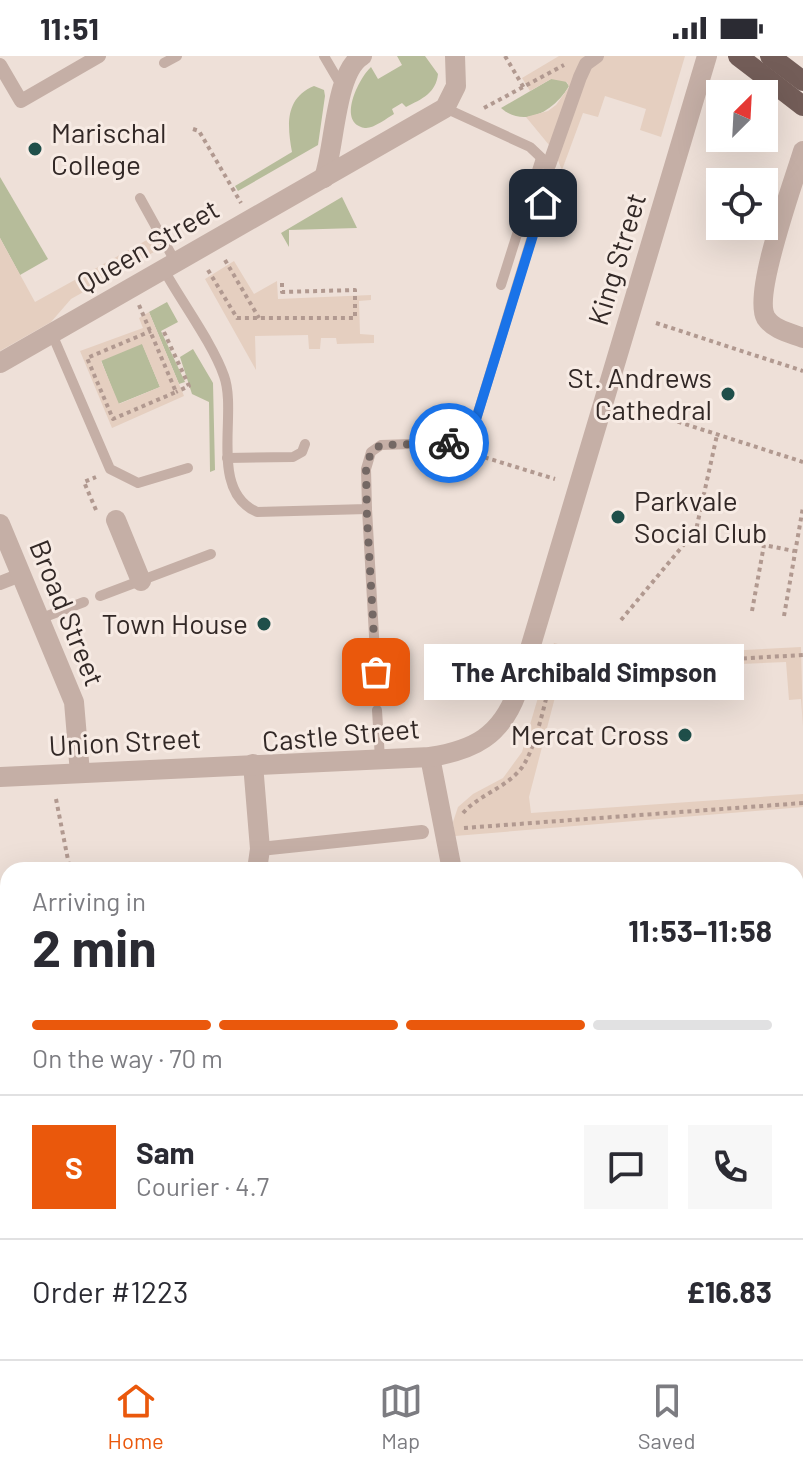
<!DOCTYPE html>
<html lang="en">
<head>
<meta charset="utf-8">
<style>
	body { margin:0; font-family:Barlow,sans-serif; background:#f7f7f7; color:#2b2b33; height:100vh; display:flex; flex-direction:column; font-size:30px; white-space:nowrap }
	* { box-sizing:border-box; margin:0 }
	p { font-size:26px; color:#7c7c81 }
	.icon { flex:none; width:44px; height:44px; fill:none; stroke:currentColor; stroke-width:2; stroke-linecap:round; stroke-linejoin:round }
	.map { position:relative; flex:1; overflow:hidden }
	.side { position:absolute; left:0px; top:806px; width:804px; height:498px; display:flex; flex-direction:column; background:#fff; border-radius:24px 24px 0 0; box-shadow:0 8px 32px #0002 }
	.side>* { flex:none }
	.needle { width:52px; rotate:24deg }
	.controls { position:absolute; left:706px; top:24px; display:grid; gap:16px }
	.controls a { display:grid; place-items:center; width:72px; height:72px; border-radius:0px; background:#fff; box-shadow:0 8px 32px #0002; font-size:40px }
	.pin { position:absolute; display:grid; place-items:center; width:68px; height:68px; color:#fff; margin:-34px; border-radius:16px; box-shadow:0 4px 12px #0006 }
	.courier { position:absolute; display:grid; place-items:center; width:80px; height:80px; margin:-40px; border:6px solid #1a73e8; border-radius:50%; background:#fff; color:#222; box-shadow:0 2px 10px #0007 }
	.bubble { position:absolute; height:56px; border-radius:0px; background:#fff; box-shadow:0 8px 32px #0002; font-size:26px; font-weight:700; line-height:56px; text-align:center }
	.headline em { font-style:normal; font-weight:700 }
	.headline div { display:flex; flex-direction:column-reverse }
	.headline { display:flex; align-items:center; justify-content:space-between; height:136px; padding:0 32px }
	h1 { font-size:52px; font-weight:700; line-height:60px }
	.bar { display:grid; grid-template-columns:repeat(4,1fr); gap:12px 8px; align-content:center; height:96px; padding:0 32px }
	.bar i { height:10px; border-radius:6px; background:#e1e1e2 }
	.bar .current { background:#ea580c }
	.bar p { grid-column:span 4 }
	.line { display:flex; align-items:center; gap:20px; padding:0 32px; border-top:2px solid #e1e1e2 }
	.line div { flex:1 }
	.round { display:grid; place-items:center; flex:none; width:84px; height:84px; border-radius:0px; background:#f7f7f7 }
	.status { display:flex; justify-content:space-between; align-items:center; height:56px; padding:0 40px; background:#fff; direction:ltr }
	.status svg { height:22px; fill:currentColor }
	.tabs { display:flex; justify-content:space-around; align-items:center; height:112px; border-top:2px solid #e1e1e2; background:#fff; font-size:22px; color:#7c7c81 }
	.tabs a { display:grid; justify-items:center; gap:4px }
	.tabs .current { color:#ea580c }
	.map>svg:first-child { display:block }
</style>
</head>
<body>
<div class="status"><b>11:51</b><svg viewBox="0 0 49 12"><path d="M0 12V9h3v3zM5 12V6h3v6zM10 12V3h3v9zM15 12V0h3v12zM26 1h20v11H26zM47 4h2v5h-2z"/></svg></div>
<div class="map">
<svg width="803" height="1303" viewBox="0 0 803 1303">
	<rect width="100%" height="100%" fill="#eee0d8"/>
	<!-- green -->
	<g fill="#b6bc9a">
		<path d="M 397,0 L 425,0 L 438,18 C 436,37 422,43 406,51 L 402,47 L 392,53 L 394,58 C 387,62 373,73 365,72 C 336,67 359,22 371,11 L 378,23 L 402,9 Z"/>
		<path d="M 551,23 L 564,23 L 569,30 C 555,54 525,73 501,52 Z"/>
		<path d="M 314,30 L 324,34 L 325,40 L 318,89 L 238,135 L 235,130 L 292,96 C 287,69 285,42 314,30 Z"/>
		<polygon points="0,121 48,203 20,219 0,182"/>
		<polygon points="342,141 357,172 289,174 289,191 281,177"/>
		<polygon points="167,246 178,266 161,275 185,326 179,328 149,256"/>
		<polygon points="142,287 160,331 118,348 101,304"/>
		<polygon points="193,293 213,327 215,414 210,416 209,346 192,338 180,301"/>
	</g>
	<!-- plaza -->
	<g fill="#e5cfc0" fill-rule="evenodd">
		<polygon points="559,0 685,0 661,81 640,74 646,53 605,40 598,61 583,57 562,114 554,95 526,61 548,55 556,49 569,31 567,26 551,23 530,35 522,22"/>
		<polygon points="154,180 161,192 71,243 51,266 0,295 0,182 35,246"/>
		<polygon points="234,205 254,238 277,225 278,243 371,239 371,244 359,245 360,278 374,279 374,287 337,288 336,282 321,282 320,293 309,293 308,279 255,280 256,314 205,223"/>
		<path d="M 149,256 L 184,340 L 112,372 L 80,295 L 143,272 L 139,262 ZM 142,288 L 160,331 L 119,348 L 101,305 Z"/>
		<polygon points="554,587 566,590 567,599 573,603 801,591 803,671 801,643 789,644 786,606 629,613 628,623 559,626 529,741 531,757 803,738 803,751 455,780 453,766 458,751 473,738 503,722 522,696"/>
	</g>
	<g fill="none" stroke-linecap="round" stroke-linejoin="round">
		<!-- path -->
		<g stroke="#b19990" stroke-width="4" stroke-dasharray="4 4" stroke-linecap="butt">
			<polyline points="505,0 524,32"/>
			<polyline points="484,52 564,9"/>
			<polyline points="193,73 199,75 241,147"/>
			<polyline points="225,204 259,262"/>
			<polyline points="208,214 237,262 355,262 355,234 282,236 282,224"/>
			<polyline points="139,249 176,336 113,363 87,302 151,275"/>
			<polyline points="656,267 803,315"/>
			<polyline points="164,276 189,330 176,336"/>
			<polyline points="632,351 803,406"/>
			<polyline points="477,399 555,423"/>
			<polyline points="96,454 84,426 96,421"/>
			<polyline points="752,555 764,489 794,495"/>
			<polyline points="784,560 803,451"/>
			<polyline points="621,564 696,474 717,379"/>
			<polyline points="56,743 70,814"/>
			<path d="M 463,757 C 479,739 503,733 519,715 C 536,697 546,638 554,613 L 803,599"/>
			<polyline points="464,772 803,747"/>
			<polyline points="796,950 803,951"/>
			<polyline points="0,1224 8,1232"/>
		</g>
		<!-- service -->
		<g stroke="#c5afa6" stroke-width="10">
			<polyline points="324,0 341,29"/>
			<polyline points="164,7 177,0"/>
			<polyline points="140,142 176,207"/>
			<path d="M 164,214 C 181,245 213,288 224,320 C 238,358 208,435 257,456 L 367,453 L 366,413 L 371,396 L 381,389 L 469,386 L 550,122 L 549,109 L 530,91 L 445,52"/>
			<polyline points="501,229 541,102"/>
			<polyline points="52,278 110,413 138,427 188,412"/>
			<polyline points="227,402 293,401 302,396 305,388"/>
			<polyline points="367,453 376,616"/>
			<polyline points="100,540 211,498"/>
			<polyline points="42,562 84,546"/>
			<polyline points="377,654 380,703"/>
			<polyline points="484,1296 485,1303"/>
		</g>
		<!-- pedestrian -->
		<g stroke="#c5afa6" stroke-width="14">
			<polyline points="0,9 21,45 99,0"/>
			<polyline points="549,109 580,21 586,8 597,0"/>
			<polyline points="0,527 23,518"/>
			<polyline points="260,793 422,776"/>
		</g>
		<!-- minor -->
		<g stroke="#c5afa6" stroke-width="20">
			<path d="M 803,95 C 794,125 752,239 766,262 C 774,274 790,277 803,282"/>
			<path d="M 324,122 C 335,90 335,16 362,0"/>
			<polyline points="0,307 445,52 456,30 455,0"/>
			<polyline points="116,464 141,525"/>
			<polyline points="0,468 74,646 80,717"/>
			<polyline points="253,708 260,793 257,814"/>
			<polyline points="796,867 803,866"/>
			<polyline points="0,1138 8,1129"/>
			<polyline points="608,1296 609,1303"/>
			<polyline points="282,1303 283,1296"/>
		</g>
		<!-- tertiary -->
		<g stroke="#c5afa6" stroke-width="20">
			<polyline points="430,701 452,814"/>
			<path d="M 0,721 L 430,701 C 474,694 501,680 517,636 L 707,0"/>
			<polyline points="549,1296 550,1303"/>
		</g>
		<!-- primary -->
		<g stroke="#735d58" stroke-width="20">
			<polyline points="738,0 803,50"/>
			<polyline points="770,0 803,25"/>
			<polyline points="796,1061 803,1060"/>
			<polyline points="796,1093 803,1092"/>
			<polyline points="31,1303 38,1296"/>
			<polyline points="74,1303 80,1296"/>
		</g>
	</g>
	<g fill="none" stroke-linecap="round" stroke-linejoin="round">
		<!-- done -->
		<polyline stroke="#746864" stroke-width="8" stroke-dasharray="0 14.4" points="376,616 367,461 366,413 371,396 381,389 449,387"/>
		<!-- route -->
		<polyline stroke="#1a73e8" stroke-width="10" points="449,387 469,386 543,147"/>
	</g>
	<!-- markers -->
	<g fill="#1f4f4a" stroke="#f7ebe4" stroke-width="3">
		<circle cx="35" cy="93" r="8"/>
		<circle cx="728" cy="338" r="8"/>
		<circle cx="618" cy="461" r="8"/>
		<circle cx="264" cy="568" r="8"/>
		<circle cx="685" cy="679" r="8"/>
	</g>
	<g text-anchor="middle" stroke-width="6" stroke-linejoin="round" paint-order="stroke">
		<!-- poi labels -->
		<g font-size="28" fill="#322826" stroke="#f7ebe4" text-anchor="end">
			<text x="51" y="87" text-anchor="start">Marischal<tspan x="51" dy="32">College</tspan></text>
			<text x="712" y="332">St. Andrews<tspan x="712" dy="32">Cathedral</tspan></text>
			<text x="634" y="455" text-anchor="start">Parkvale<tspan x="634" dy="32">Social Club</tspan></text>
			<text x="248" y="578">Town House</text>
			<text x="669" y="689">Mercat Cross</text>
		</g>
		<!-- street labels -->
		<g font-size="28" fill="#322826" stroke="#f7ebe4">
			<text transform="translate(148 190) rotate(-30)" y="10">Queen Street</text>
			<text transform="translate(617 203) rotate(-73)" y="10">King Street</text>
			<text transform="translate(67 557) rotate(68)" y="10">Broad Street</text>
			<text transform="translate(341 679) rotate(-5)" y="10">Castle Street</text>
			<text transform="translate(125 686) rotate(-3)" y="10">Union Street</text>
		</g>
	</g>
</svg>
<div class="controls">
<a><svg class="needle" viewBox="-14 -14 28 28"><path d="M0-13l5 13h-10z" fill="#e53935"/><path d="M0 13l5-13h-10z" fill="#7c7c81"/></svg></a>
<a><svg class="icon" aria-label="locate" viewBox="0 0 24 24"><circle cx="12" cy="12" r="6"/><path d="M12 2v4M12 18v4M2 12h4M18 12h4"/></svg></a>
</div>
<div class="pin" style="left:376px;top:616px;background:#ea580c"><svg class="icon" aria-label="bag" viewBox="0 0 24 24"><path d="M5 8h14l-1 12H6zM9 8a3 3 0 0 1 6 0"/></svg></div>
<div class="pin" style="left:543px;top:147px;background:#1f2937"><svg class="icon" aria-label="home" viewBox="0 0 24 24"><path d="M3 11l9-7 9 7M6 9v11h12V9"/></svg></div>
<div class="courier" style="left:449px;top:387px"><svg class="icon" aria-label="bike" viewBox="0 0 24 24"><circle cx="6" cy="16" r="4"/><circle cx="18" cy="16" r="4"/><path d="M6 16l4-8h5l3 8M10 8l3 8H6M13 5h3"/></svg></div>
<div class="bubble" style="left:424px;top:588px;width:320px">The Archibald Simpson</div>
<section class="side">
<div class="headline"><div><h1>2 min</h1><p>Arriving in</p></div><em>11:53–11:58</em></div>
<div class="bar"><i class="current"></i><i class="current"></i><i class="current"></i><i></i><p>On the way · 70 m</p></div>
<div class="line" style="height:144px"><b class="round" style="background:#ea580c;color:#fff">S</b><div><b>Sam</b><p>Courier · 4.7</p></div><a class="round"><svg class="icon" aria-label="chat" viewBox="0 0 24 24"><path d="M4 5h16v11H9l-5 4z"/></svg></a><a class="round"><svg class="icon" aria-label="phone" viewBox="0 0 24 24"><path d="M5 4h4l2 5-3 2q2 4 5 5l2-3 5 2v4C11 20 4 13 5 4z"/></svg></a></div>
<div class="line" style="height:104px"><div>Order #1223</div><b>£16.83</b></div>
</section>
</div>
<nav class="tabs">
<a class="current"><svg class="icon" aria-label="home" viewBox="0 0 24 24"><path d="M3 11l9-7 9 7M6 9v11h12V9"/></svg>Home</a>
<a><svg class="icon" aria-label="map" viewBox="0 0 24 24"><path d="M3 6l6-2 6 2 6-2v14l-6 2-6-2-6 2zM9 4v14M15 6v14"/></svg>Map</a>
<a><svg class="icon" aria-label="saved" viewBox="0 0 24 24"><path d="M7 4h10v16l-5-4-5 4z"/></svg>Saved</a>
</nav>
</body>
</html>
